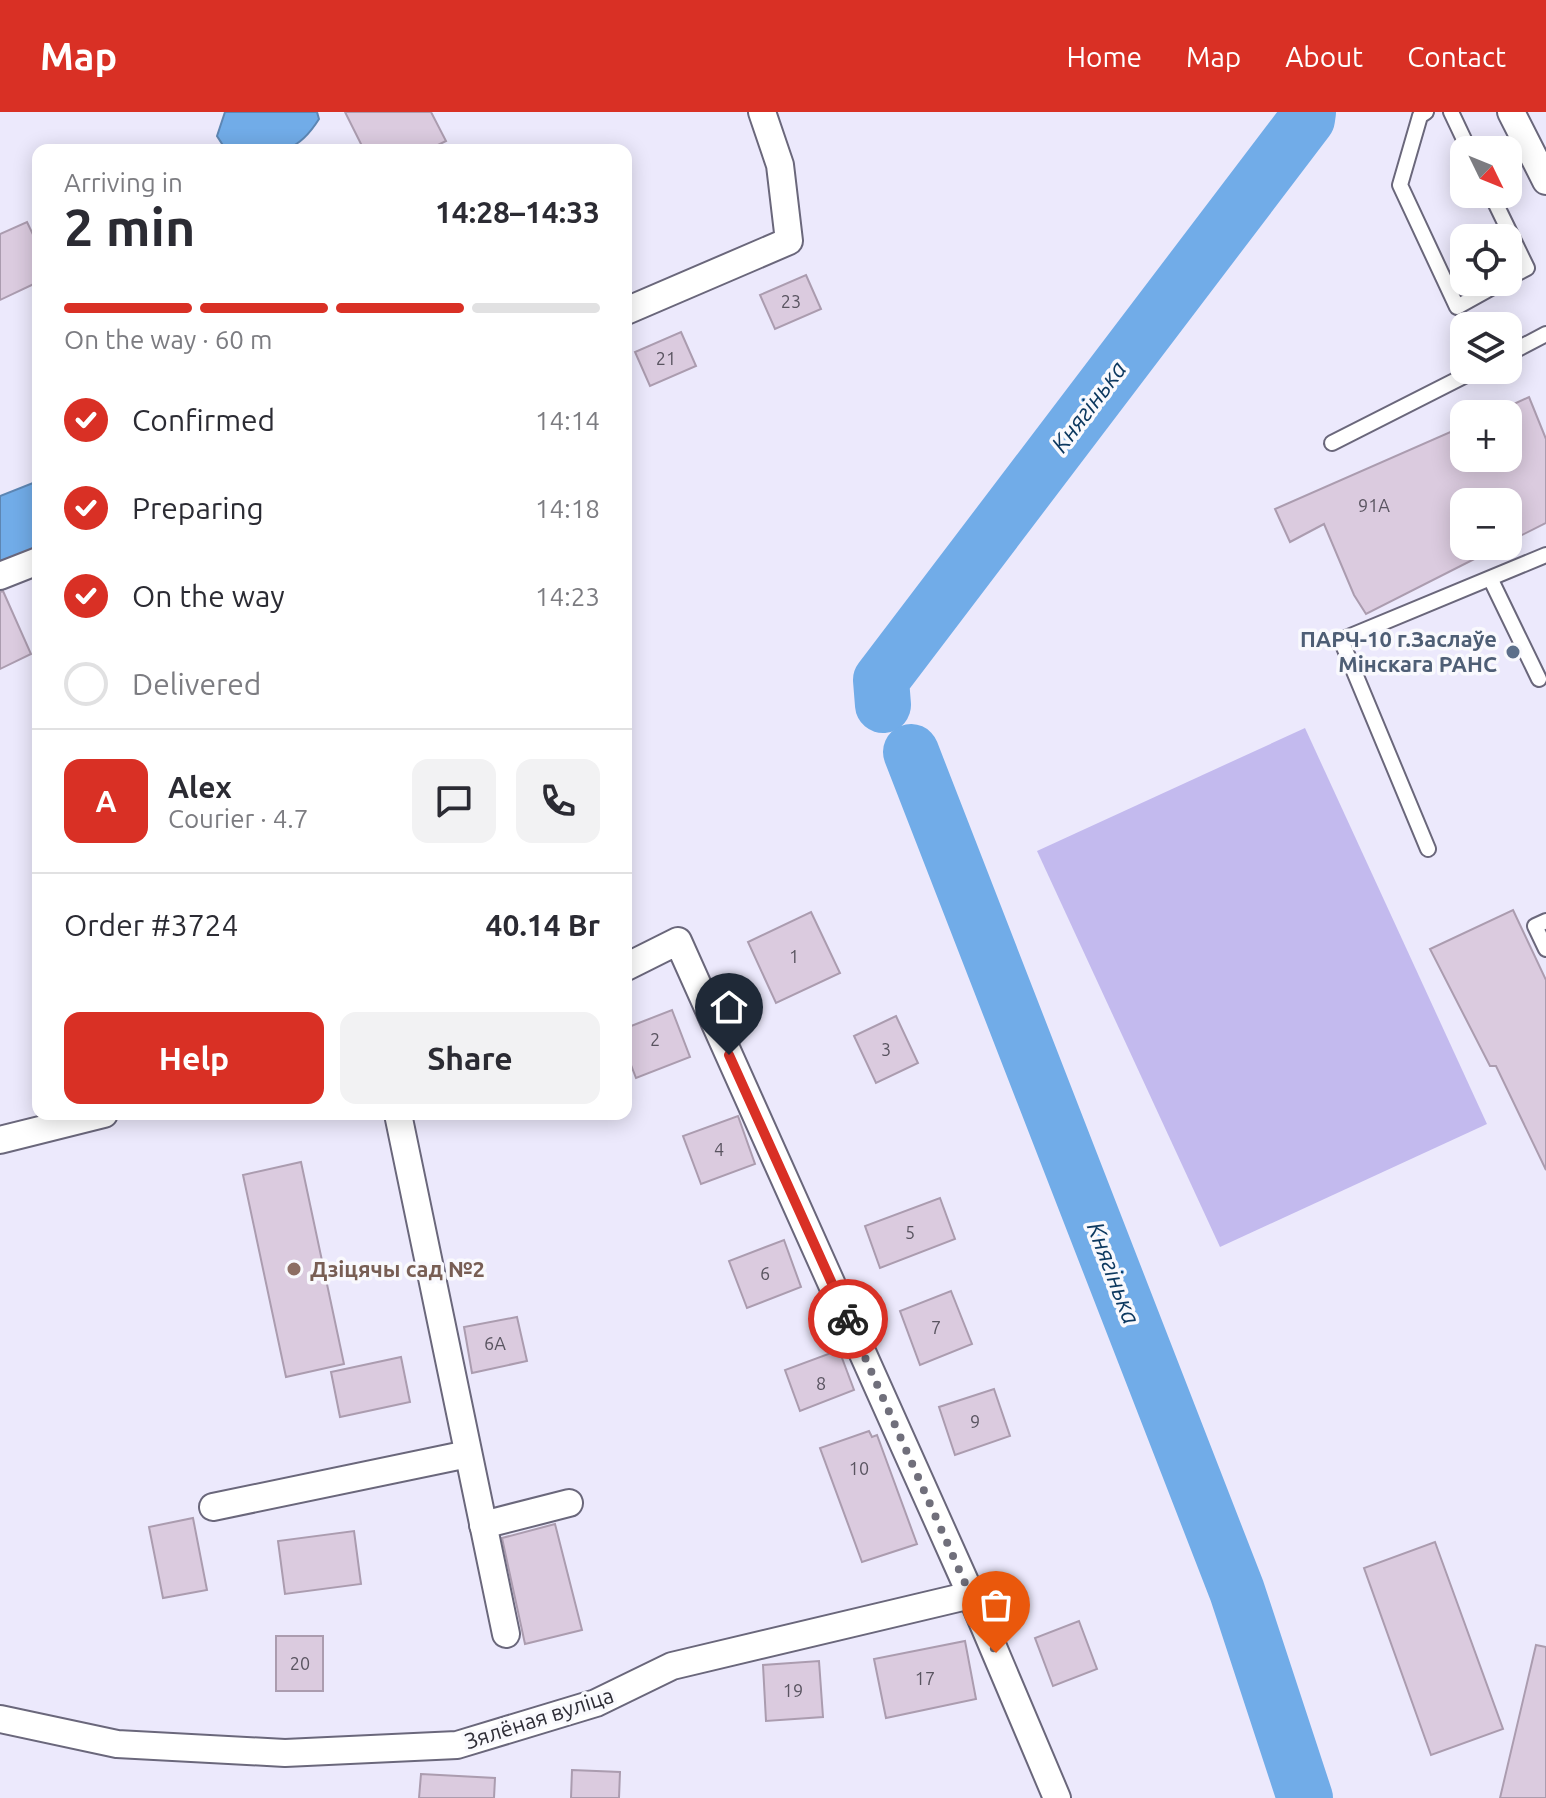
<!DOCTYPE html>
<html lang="en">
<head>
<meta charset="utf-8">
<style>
	body { margin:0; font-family:Ubuntu,sans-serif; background:#f2f2f3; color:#2b2b33; height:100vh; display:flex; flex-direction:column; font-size:30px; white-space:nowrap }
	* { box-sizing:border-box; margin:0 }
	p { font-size:26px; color:#7c7c81 }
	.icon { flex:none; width:44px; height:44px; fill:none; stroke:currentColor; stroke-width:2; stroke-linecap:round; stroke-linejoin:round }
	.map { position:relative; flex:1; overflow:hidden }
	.drawer { position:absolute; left:32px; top:32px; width:600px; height:976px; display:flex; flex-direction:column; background:#fff; border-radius:16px; box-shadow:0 4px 20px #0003 }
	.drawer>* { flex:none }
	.needle { width:52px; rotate:133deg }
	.controls { position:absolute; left:1450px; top:24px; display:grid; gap:16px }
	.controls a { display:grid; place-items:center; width:72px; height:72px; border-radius:16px; background:#fff; box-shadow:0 4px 20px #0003; font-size:40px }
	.pin { position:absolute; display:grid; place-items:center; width:68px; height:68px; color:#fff; margin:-82px -34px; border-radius:50% 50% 50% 0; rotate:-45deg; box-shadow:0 0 8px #0007 }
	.pin .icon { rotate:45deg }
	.courier { position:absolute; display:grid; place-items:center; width:80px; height:80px; margin:-40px; border:6px solid #d93025; border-radius:50%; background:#fff; color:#222; box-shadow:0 2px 10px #0007 }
	.overview em { font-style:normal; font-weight:600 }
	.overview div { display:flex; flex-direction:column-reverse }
	.overview { display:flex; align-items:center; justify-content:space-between; height:136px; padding:0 32px }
	h1 { font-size:52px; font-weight:600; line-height:60px }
	.bar { display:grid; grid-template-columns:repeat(4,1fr); gap:12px 8px; align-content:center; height:96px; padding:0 32px }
	.bar i { height:10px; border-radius:6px; background:#e1e1e2 }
	.bar .active { background:#d93025 }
	.bar p { grid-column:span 4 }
	.line { display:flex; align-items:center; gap:20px; padding:0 32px; border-top:2px solid #e1e1e2 }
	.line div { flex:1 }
	.round { display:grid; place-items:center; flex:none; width:84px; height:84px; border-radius:16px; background:#f2f2f3 }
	ol { padding:0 32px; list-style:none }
	li { display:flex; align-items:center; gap:24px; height:88px }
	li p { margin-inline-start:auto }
	li .icon { padding:8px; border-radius:50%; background:#d93025; color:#fff; stroke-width:4 }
	li:last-child { color:#7c7c81 }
	li i { width:44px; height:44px; border:4px solid #e1e1e2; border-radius:50% }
	.action { display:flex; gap:16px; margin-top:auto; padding:16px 32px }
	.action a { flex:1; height:92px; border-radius:16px; background:#d93025; color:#fff; font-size:32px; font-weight:600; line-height:92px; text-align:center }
	.action a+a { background:#f2f2f3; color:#2b2b33 }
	header { display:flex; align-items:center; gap:48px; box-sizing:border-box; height:112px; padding:0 40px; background:#d93025; color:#fff }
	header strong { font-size:38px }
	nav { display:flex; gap:44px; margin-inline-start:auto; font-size:28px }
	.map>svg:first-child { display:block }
</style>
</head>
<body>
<header>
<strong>Map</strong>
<nav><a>Home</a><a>Map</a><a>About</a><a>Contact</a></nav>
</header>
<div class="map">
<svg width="1546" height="1686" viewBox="0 0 1546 1686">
	<rect width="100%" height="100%" fill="#ece9fc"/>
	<!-- green -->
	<polygon fill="#c3baee" points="1305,616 1487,1012 1220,1135 1037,739"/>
	<!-- water -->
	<g fill="#71ace8" stroke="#5d86b3" stroke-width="2">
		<path d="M 225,0 L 317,0 L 319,7 C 292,50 271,38 226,38 L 217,24 Z"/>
		<polygon points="38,369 38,437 0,449 0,384"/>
	</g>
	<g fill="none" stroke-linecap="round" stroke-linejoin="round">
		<!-- river -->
		<g stroke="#71ace8" stroke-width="56">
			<polyline points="883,593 881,568 1307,7 1308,0"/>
			<polyline points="911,640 1237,1479 1305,1686"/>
		</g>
	</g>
	<!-- building -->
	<g fill="#dbcbdf" stroke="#ab9caf" stroke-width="2">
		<polygon points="345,0 431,0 446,29 428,38 364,38"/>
		<polygon points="27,110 38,133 38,170 0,188 0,122"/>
		<polygon points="806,163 821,197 775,217 760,183"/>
		<polygon points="681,220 696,254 650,274 635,240"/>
		<polygon points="1529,285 1546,327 1546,411 1508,430 1508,390 1464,390 1464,434 1500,434 1366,502 1354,483 1324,412 1290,430 1275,397 1464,314 1464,346 1508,346 1508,302 1492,302"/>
		<polygon points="3,479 31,542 0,557 0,480"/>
		<polygon points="1513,798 1546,868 1546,1058 1496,954 1490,954 1430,837"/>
		<polygon points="811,800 840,861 776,891 748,830"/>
		<polygon points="672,898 690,945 636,966 626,940 626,916"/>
		<polygon points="896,904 918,951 876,971 854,924"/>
		<polygon points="738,1004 755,1052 701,1072 683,1024"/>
		<polygon points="301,1050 344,1252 286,1265 243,1063"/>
		<polygon points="940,1086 955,1127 880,1156 865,1114"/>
		<polygon points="784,1128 801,1175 747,1196 729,1149"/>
		<polygon points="951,1179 972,1232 920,1253 900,1199"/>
		<polygon points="517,1205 527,1249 472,1261 464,1215"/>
		<polygon points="839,1238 854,1278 800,1299 785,1258"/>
		<polygon points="401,1245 410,1290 340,1305 331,1260"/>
		<polygon points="994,1277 1010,1324 955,1343 939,1295"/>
		<polygon points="869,1319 872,1325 877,1323 917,1432 862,1450 820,1336"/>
		<polygon points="193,1406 207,1478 163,1486 149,1415"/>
		<polygon points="555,1412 582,1518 525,1532 502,1426"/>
		<polygon points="354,1419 361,1472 285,1482 278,1429"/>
		<polygon points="1435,1430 1503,1617 1431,1643 1364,1456"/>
		<polygon points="1079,1509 1097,1557 1053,1574 1035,1526"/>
		<rect x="276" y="1524" width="47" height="55"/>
		<polygon points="965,1529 976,1587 886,1606 874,1547"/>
		<polygon points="1536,1533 1546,1535 1546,1686 1500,1686"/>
		<polygon points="819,1549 823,1605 766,1609 763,1553"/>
		<polygon points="572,1658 620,1660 619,1686 571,1686"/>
		<polygon points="421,1662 495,1666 494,1686 419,1686"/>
	</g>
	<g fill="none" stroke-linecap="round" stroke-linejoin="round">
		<!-- lane casing -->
		<g stroke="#6a677b" stroke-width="18">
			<g id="lane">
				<polyline points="1426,0 1420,4 1400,73 1457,195 1502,170"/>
				<polyline points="1451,0 1469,38"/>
				<polyline points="1491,82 1527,156 1508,166"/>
				<polyline points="1508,242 1546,222"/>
				<polyline points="1332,331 1476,258"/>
				<polyline points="1491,468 1539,567"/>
				<polyline points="1428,737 1341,528 1546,443"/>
				<polyline points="1546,809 1535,814 1546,837"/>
			</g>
		</g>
		<!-- street casing -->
		<g stroke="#6a677b" stroke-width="30">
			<g id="street">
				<polyline points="1511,0 1546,69"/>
				<polyline points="626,199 789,129 780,53 762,0"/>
				<polyline points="0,464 38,449"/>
				<polyline points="626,855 678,829 971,1483 1057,1686"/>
				<polyline points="398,1002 506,1522"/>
				<polyline points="0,1028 104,1002"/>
				<polyline points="213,1395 468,1342"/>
				<polyline points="483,1413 569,1391"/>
				<polyline points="0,1607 117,1632 285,1641 457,1633 596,1591 672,1554 971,1483"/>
			</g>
		</g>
		<!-- lane -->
		<use href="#lane" stroke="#fff" stroke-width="14"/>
		<!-- street -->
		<use href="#street" stroke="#fff" stroke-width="26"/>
	</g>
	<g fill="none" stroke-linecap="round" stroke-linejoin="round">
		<!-- done -->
		<polyline stroke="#706f7b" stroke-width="8" stroke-dasharray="0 14.4" points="848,1207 996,1541"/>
		<!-- route -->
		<polyline stroke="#d93025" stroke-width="10" points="729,943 848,1207"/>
	</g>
	<!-- markers -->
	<circle fill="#5c6f8a" stroke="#f9f9fd" stroke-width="3" cx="1513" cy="540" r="8"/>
	<circle fill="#8d6e63" stroke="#f9f9fd" stroke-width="3" cx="294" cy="1157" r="8"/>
	<g text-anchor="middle" stroke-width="7" stroke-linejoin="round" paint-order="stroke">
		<!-- number labels -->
		<g font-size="18" fill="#595460">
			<text x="791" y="196">23</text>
			<text x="666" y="253">21</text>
			<text x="1374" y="400">91А</text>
			<text x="794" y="851">1</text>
			<text x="655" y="934">2</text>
			<text x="886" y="944">3</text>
			<text x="719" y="1044">4</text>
			<text x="910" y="1127">5</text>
			<text x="765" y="1168">6</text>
			<text x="936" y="1222">7</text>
			<text x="495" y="1238">6А</text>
			<text x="821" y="1278">8</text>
			<text x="975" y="1316">9</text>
			<text x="859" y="1363">10</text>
			<text x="300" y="1558">20</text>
			<text x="925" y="1573">17</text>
			<text x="793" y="1585">19</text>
		</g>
		<!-- service labels -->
		<g font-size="22" font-weight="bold" fill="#4e5e75" stroke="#f9f9fd" text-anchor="end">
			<text x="1497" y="535">ПАРЧ-10 г.Заслаўе<tspan x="1497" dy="25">Мінскага РАНС</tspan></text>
		</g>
		<!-- education labels -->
		<g font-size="22" font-weight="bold" fill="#785e54" stroke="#f9f9fd" text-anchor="start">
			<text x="310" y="1165">Дзіцячы сад №2</text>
		</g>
		<!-- street labels -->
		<g font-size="22" fill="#2e2d36" stroke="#f9f9fd">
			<text transform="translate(539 1606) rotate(-18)" y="8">Зялёная вуліца</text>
		</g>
		<!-- water labels -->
		<g font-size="24" font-style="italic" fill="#0d3960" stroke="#f9f9fd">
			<text transform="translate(1089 295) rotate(-53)" y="8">Княгінька</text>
			<text transform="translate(1113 1161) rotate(69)" y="8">Княгінька</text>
		</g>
	</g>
</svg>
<div class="controls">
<a><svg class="needle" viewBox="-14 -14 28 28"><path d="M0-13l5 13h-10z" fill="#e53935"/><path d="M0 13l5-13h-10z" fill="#7c7c81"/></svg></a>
<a><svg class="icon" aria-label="locate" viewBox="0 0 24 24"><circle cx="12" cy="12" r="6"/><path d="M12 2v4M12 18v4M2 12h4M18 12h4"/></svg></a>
<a><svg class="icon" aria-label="layers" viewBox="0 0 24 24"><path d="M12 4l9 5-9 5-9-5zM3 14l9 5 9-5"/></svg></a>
<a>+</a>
<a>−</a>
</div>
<div class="pin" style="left:996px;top:1541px;background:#ea580c"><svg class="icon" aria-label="bag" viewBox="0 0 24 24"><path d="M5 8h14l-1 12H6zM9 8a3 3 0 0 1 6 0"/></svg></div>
<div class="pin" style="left:729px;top:943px;background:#1f2937"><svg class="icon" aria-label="home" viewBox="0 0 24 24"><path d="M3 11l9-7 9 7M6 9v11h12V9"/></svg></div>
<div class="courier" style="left:848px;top:1207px"><svg class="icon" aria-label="bike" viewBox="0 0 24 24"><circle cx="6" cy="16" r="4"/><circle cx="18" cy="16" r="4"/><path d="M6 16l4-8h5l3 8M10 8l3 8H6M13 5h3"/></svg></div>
<section class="drawer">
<div class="overview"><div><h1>2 min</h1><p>Arriving in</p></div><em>14:28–14:33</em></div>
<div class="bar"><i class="active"></i><i class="active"></i><i class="active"></i><i></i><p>On the way · 60 m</p></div>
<ol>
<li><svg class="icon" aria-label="check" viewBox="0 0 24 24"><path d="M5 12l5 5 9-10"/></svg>Confirmed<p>14:14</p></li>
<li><svg class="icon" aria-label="check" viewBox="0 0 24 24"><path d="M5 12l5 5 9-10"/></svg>Preparing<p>14:18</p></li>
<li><svg class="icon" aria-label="check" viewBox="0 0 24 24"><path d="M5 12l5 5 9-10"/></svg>On the way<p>14:23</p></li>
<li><i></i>Delivered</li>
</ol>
<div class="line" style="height:144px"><b class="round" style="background:#d93025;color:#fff">A</b><div><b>Alex</b><p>Courier · 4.7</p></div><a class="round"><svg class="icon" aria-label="chat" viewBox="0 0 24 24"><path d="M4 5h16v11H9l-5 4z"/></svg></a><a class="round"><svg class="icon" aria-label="phone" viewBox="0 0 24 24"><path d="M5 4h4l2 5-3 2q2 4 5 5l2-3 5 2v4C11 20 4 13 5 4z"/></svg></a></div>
<div class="line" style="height:104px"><div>Order #3724</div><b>40.14 Br</b></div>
<div class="action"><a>Help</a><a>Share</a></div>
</section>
</div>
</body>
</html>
